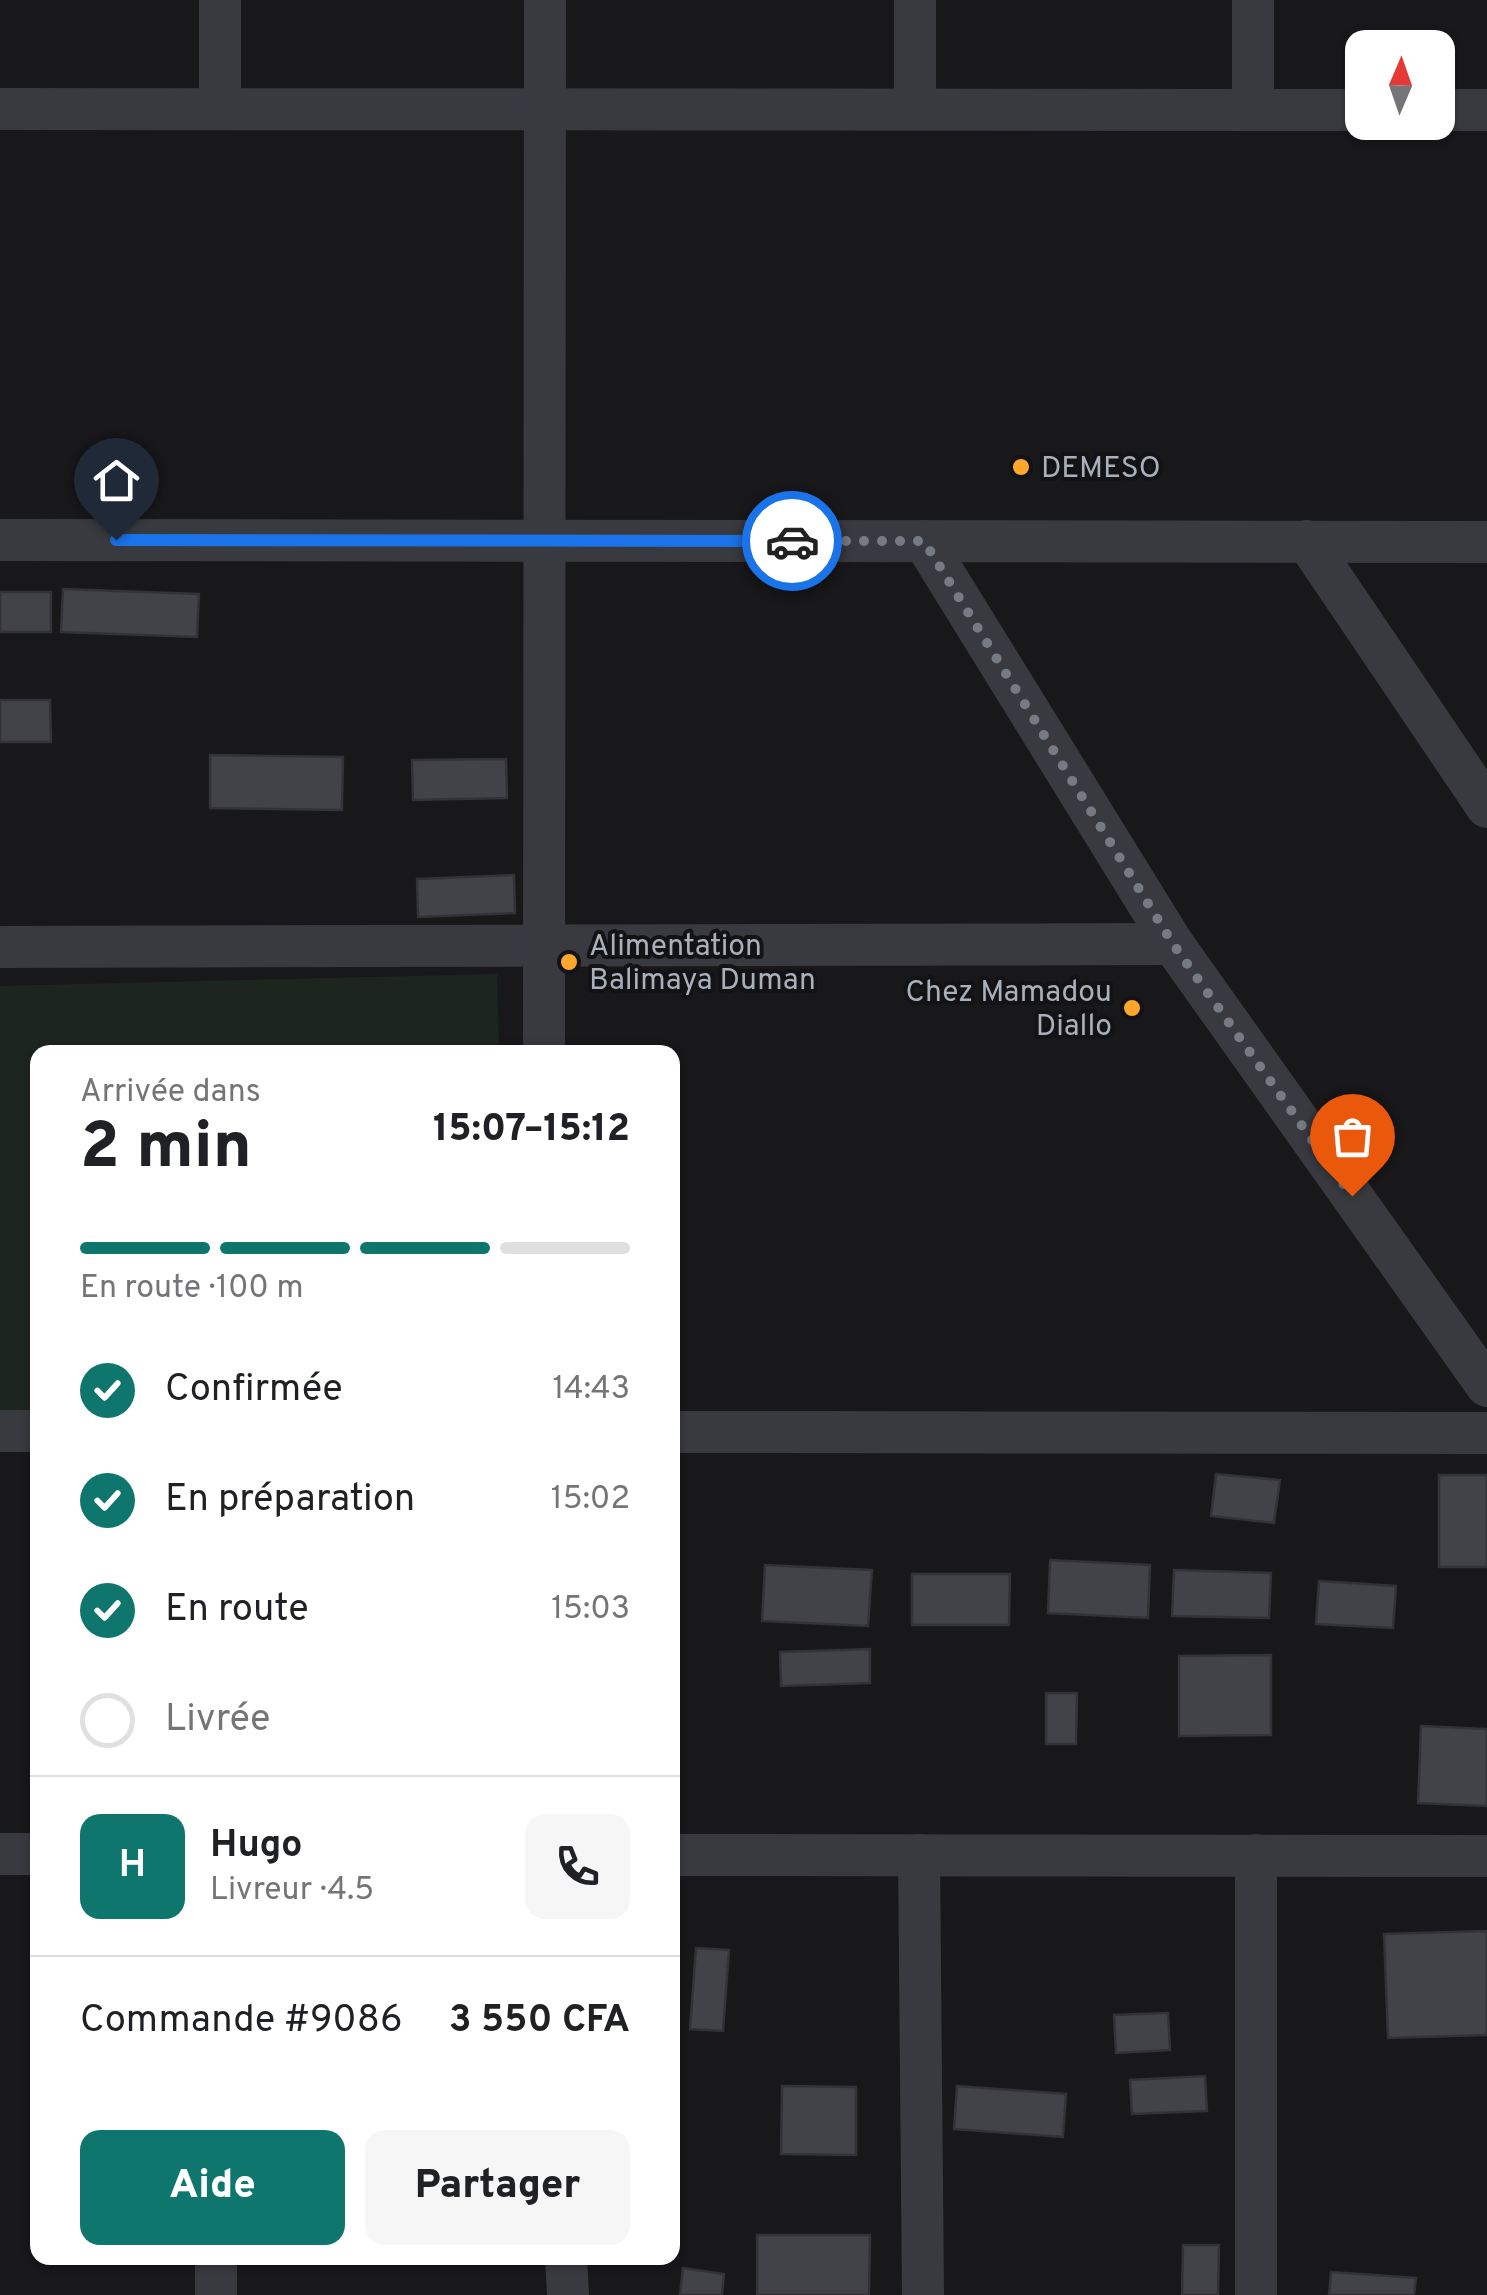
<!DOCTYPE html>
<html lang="fr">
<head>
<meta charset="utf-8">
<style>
	body { margin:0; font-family:Overpass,sans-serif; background:#f6f6f6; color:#202124; height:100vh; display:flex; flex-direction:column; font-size:38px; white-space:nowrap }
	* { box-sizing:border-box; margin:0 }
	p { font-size:32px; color:#757577 }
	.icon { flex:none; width:55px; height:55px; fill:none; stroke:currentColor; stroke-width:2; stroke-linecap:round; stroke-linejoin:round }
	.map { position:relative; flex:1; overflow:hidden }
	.side { position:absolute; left:30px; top:1045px; width:650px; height:1220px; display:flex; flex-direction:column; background:#fff; border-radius:20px; box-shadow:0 2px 8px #0004 }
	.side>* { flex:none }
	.needle { width:65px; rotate:2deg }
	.fabs { position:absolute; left:1345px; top:30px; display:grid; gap:20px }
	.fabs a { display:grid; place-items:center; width:110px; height:110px; border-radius:20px; background:#fff; box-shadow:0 2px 8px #0004; font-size:50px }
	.pin { position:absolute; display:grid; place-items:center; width:85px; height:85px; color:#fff; margin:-102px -42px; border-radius:50% 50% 50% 0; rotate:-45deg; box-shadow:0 0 10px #0007 }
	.pin .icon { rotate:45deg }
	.courier { position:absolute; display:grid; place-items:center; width:100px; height:100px; margin:-50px; border:8px solid #1a73e8; border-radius:50%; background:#fff; color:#222; box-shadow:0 2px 12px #0007 }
	.summary em { font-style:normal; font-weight:800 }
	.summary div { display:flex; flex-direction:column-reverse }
	.summary { display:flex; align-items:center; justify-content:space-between; height:170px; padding:0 50px }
	h1 { font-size:65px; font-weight:800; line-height:75px }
	.bar { display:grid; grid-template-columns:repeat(4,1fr); gap:15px 10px; align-content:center; height:120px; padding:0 50px }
	.bar i { height:12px; border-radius:8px; background:#e0e0e0 }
	.bar .selected { background:#0f766e }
	.bar p { grid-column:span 4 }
	.line { display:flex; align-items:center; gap:25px; padding:0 50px; border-top:2px solid #e0e0e0 }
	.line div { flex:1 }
	.round { display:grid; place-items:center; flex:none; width:105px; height:105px; border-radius:20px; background:#f6f6f6 }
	ol { padding:0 50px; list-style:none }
	li { display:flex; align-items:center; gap:30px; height:110px }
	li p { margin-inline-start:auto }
	li .icon { padding:10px; border-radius:50%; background:#0f766e; color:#fff; stroke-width:4 }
	li:last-child { color:#757577 }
	li i { width:55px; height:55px; border:5px solid #e0e0e0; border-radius:50% }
	.primary-button { display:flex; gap:20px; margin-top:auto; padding:20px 50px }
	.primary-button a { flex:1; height:115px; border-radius:20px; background:#0f766e; color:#fff; font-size:40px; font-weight:800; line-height:115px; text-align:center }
	.primary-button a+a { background:#f6f6f6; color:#202124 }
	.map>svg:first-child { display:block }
</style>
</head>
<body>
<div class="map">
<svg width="1487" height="2295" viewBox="0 0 1487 2295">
	<rect width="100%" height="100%" fill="#18181b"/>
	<!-- green -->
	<polygon fill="#1d261e" points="497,974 499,1052 38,1052 37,1419 0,1419 0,986"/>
	<!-- building -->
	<g fill="#424348" stroke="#323237" stroke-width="2.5">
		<polygon points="63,589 199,594 197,637 61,632"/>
		<rect x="0" y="592" width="51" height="40"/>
		<polygon points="0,700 50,700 51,742 0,742"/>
		<polygon points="210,755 343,757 342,810 210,808"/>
		<polygon points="506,759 507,798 413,800 412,760"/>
		<polygon points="514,875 515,913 418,917 417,879"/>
		<polygon points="1216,1474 1280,1480 1274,1523 1211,1516"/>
		<rect x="1439" y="1475" width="48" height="92"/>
		<polygon points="1050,1560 1150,1565 1148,1618 1048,1613"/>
		<polygon points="765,1565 872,1570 868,1626 762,1621"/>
		<polygon points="1174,1570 1271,1573 1269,1618 1172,1616"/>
		<polygon points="912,1574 1010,1574 1009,1625 912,1625"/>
		<polygon points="1319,1581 1396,1586 1393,1628 1316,1624"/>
		<polygon points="870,1649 870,1683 781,1686 780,1652"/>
		<polygon points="1271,1655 1271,1735 1179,1736 1179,1656"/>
		<polygon points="1046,1693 1077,1693 1076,1744 1046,1744"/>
		<polygon points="1421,1726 1487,1729 1487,1806 1418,1803"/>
		<polygon points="1487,1931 1487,2035 1388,2038 1384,1934"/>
		<polygon points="696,1948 729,1950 723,2031 690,2029"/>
		<polygon points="1168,2013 1170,2050 1116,2053 1114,2015"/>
		<polygon points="1205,2076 1207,2111 1132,2114 1130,2080"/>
		<polygon points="782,2086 856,2087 856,2155 781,2154"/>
		<polygon points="957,2086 1066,2094 1063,2137 954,2129"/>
		<polygon points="757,2235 870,2235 869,2295 757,2295"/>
		<polygon points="1183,2245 1219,2245 1218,2295 1182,2295"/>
		<polygon points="683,2268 724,2274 722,2295 680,2295"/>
		<polygon points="1331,2272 1416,2278 1414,2295 1329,2295"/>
	</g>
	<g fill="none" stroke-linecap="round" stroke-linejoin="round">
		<!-- minor -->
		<g stroke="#393a40" stroke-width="42">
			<polyline points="0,109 1362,110"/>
			<polyline points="220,109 220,0"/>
			<polyline points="915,109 915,0"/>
			<polyline points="1253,110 1253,0"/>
			<polyline points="1438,110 1487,110"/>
			<polyline points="0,540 1487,542"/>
			<polyline points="924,541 1173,944 1487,1386"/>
			<polyline points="1307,541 1487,807"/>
			<polyline points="0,947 1173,944"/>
			<polyline points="544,1052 545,0"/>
			<polyline points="0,1431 38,1431"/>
			<polyline points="672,1432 1487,1433"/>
			<polyline points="0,1854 38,1854"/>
			<polyline points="672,1855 1487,1856"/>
			<polyline points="919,1855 923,2295"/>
			<polyline points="566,2258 568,2295"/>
			<polyline points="216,2295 216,2258"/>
			<polyline points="1256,2295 1256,1855"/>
		</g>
	</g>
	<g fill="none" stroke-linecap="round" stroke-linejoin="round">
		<!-- done -->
		<polyline stroke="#767b83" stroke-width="10" stroke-dasharray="0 18" points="792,541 924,541 1173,944 1352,1196"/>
		<!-- route -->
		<polyline stroke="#1a73e8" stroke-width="12" points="116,540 792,541"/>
	</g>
	<!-- markers -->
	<g fill="#ffa72c" stroke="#131316" stroke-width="4">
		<circle cx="1021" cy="467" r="10"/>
		<circle cx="569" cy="962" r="10"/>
		<circle cx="1132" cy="1008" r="10"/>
	</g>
	<g text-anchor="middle" stroke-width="8" stroke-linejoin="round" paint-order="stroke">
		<!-- poi labels -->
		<g font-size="30" fill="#a9b0bb" stroke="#131316" text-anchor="start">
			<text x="1041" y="477">DEMESO</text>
			<text x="589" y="955">Alimentation<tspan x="589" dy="34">Balimaya Duman</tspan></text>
			<text x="1112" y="1001" text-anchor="end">Chez Mamadou<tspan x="1112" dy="34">Diallo</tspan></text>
		</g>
	</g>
</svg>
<div class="fabs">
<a><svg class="needle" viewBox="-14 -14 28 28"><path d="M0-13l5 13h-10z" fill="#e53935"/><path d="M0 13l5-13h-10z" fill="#757577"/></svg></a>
</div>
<div class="pin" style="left:1352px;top:1196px;background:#ea580c"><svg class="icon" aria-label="bag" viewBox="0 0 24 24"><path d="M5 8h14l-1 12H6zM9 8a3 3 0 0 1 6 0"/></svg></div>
<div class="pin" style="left:116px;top:540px;background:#1f2937"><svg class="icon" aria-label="home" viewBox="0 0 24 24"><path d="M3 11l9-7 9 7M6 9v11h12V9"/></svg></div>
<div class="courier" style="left:792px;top:541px"><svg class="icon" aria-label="car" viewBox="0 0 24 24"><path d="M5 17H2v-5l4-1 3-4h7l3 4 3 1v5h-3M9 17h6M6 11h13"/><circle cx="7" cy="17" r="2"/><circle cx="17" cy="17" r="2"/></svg></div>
<section class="side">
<div class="summary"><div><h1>2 min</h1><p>Arrivée dans</p></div><em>15:07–15:12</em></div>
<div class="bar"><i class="selected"></i><i class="selected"></i><i class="selected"></i><i></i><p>En route · 100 m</p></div>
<ol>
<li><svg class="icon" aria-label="check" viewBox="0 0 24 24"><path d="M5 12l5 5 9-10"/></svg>Confirmée<p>14:43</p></li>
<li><svg class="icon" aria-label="check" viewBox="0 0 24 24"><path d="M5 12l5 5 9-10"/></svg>En préparation<p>15:02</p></li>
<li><svg class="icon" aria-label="check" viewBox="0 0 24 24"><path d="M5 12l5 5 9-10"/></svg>En route<p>15:03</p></li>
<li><i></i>Livrée</li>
</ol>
<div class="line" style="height:180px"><b class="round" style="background:#0f766e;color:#fff">H</b><div><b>Hugo</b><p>Livreur · 4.5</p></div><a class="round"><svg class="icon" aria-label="phone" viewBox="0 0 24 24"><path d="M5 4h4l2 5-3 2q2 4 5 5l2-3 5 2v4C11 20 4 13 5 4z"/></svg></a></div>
<div class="line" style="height:130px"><div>Commande #9086</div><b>3 550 CFA</b></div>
<div class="primary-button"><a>Aide</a><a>Partager</a></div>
</section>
</div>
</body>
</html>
